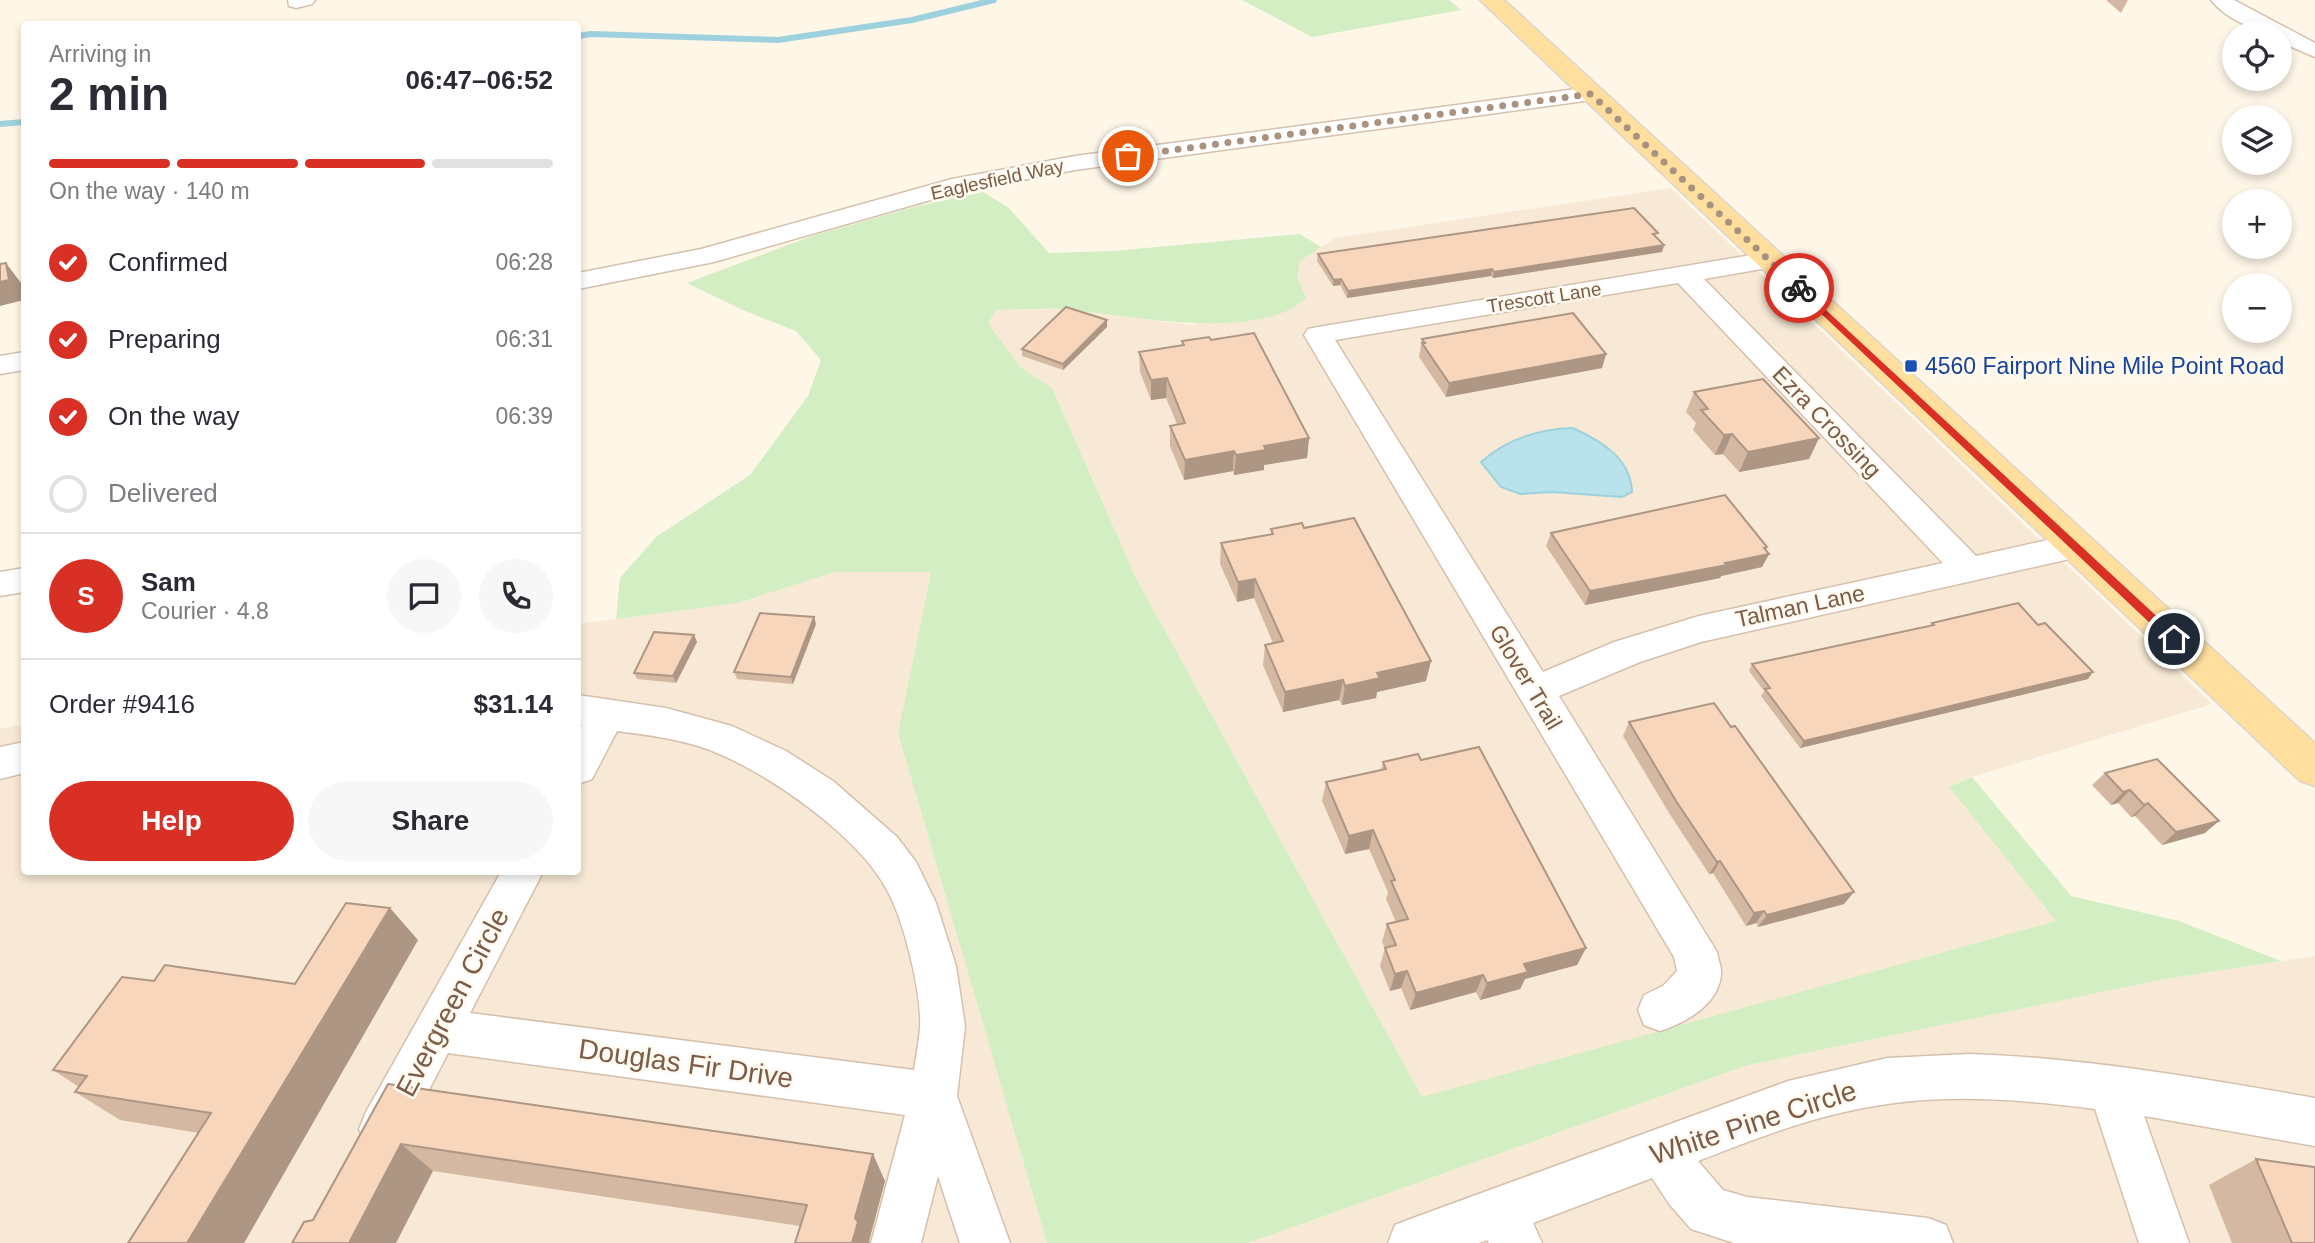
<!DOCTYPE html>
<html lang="en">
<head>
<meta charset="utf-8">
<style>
	body { margin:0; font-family:Helvetica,sans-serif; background:#f7f7f7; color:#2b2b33; height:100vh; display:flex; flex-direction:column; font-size:26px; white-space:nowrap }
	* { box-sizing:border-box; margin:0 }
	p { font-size:23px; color:#7c7c81 }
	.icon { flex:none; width:38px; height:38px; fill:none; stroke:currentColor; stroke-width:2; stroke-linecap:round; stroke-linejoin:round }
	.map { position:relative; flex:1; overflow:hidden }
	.sheet { position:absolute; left:21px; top:21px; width:560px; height:854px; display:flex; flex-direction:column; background:#fff; border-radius:7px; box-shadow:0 4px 10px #0003 }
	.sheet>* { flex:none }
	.fabs { position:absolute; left:2222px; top:21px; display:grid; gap:14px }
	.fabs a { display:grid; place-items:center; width:70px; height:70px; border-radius:50%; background:#fff; box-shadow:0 4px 10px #0003; font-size:35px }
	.pin { position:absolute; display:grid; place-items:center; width:60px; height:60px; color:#fff; margin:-30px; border:4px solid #fff; border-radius:50%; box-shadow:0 2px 7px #0007 }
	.courier { position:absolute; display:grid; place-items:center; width:70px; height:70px; margin:-35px; border:5px solid #d93025; border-radius:50%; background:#fff; color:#222; box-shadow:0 2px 9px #0007 }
	.headline em { font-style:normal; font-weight:800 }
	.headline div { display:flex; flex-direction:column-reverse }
	.headline { display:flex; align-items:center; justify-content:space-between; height:119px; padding:0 28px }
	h1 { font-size:46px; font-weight:800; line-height:52px }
	.bar { display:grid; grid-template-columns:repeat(4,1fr); gap:10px 7px; align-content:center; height:84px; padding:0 28px }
	.bar i { height:9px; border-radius:5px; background:#e1e1e2 }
	.bar .current { background:#d93025 }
	.bar p { grid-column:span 4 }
	.line { display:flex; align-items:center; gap:18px; padding:0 28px; border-top:2px solid #e1e1e2 }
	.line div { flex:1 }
	.round { display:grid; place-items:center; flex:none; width:74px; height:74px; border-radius:37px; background:#f7f7f7 }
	ol { padding:0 28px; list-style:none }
	li { display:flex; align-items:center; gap:21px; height:77px }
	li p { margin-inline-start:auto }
	li .icon { padding:7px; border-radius:50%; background:#d93025; color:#fff; stroke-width:4 }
	li:last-child { color:#7c7c81 }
	li i { width:38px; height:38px; border:4px solid #e1e1e2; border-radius:50% }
	.primary-button { display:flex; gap:14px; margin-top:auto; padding:14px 28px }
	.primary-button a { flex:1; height:80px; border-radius:42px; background:#d93025; color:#fff; font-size:28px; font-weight:800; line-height:80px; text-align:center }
	.primary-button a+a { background:#f7f7f7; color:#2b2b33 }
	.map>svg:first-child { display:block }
</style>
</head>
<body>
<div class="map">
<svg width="2315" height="1243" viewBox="0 0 2315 1243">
	<rect width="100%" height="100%" fill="#fef6e7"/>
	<!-- residential -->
	<g fill="#f7e9d5">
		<polygon points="1671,188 2212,704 1972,777 1949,787 2056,921 1422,1098 1136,578 1052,388 1020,367 987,323 995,310 1057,309 1194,325 1297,277 1300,261 1335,238"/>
		<polygon points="835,572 931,572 898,733 1047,1243 0,1243 0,729 24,724 24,872 578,872 578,624 738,603"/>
		<polygon points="2315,956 2315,1243 1248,1243 1748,1065 2165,979"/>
	</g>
	<!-- green -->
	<g fill="#d3eec3">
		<polygon points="1242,0 1449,0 1461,10 1312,37"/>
		<path d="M 983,192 L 1009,208 L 1049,253 L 1113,251 L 1300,234 L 1321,247 L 1300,261 L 1297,277 L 1306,298 C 1260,344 1121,314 1060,309 C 1039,308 1017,310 996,310 L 988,323 L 1020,367 L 1052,388 L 1136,578 L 1422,1097 L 2056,921 L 1949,787 L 1972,777 L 2071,896 L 2179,921 L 2281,961 L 2165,979 L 1748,1065 L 1248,1243 L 1047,1243 L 898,733 L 931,572 L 835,572 L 738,603 L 616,619 L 620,578 L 656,537 L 750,475 L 808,396 L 821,360 L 796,331 L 745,311 L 687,283 L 812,236 L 914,207 Z"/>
	</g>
	<!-- water -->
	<path fill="#b9e2eb" stroke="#9ed1de" stroke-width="2" d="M 1573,428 C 1601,441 1631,458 1632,492 L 1622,497 L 1552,492 L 1520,494 L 1501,487 L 1481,462 C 1507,439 1538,429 1573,428 Z"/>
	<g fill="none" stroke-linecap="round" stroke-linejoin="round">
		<!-- stream -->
		<g stroke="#9ed1de" stroke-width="6">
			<polyline points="578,36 591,34 778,40 912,20 994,0"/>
			<polyline points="0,124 24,122"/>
		</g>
		<!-- minor casing -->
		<g stroke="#d5c0ae" stroke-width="3">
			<g id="minor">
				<polygon points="288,0 315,0 312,4 296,8 289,6"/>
				<path d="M 2211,0 L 2234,0 L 2315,43 L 2315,57 L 2280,42 L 2280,33 C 2257,33 2226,19 2211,0 Z"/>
				<polygon points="1591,87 1599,89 1602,94 1599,99 1075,170 955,193 714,262 578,289 578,273 701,249 952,179 1075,156"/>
				<path d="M 1770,252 L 1779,254 L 1783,260 L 1779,266 L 1704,279 L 1976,556 L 2074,534 L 2086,538 L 2091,546 L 2086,554 L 2074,558 L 1701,642 L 1640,662 L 1559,696 L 1717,952 C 1718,959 1722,968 1721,975 C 1718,1005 1685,1023 1660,1031 L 1644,1025 L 1638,1010 L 1644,995 L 1663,986 L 1677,971 L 1674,957 L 1304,335 L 1308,329 L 1318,327 ZM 1678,283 L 1943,563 L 1699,616 L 1614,642 L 1543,672 L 1335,340 Z"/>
				<polygon points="24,352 24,370 0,374 0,356"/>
				<polygon points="24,568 24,592 0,596 0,572"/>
				<path d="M 578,695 L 666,708 L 732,726 L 786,751 L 833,781 L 897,837 L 916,862 L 936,903 L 956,966 L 965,1026 L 957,1096 L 1010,1243 L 960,1243 L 938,1176 L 921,1243 L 871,1243 L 905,1115 L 448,1053 L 400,1146 L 383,1153 L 366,1146 L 359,1129 L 366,1112 L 501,872 L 543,872 L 470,1013 L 914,1070 C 916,1056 919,1042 920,1028 C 922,994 904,920 887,890 C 859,836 767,772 710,750 C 681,739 648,735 617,731 L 592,779 L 578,784 L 578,733 L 582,725 L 578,725 Z"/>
				<polygon points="24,742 24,773 0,779 0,747"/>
				<path d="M 1970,1054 C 2087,1058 2200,1078 2315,1098 L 2315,1146 L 2144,1116 L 2189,1243 L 2139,1243 L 2095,1109 C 2026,1100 1955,1094 1887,1104 C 1821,1113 1759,1137 1698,1161 L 1723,1190 L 1747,1197 L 1928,1218 L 1946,1225 L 1953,1243 L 1734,1243 L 1691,1229 L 1670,1205 L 1652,1178 L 1533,1223 L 1542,1243 L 1489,1243 L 1487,1240 L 1479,1243 L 1388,1243 L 1395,1225 L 1413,1218 L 1788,1081 L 1887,1058 Z"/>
			</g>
		</g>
		<!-- primary casing -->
		<g stroke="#ddd5cf" stroke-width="3">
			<polygon id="primary" points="1480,0 1504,0 2315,743 2315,786 2300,781"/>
		</g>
		<!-- minor -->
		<use href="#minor" fill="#fff" fill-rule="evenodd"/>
		<!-- primary -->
		<use href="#primary" fill="#ffdf9e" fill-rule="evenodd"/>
	</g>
	<!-- wall -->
	<g fill="#d4b8a2">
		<polygon points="2106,0 2128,0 2121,13"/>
		<polygon points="1657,238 1664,245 1662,252 1493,278 1491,276 1347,298 1340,285 1333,286 1317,261 1318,254"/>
		<polygon points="1107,327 1063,370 1022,356 1022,349"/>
		<polygon points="1422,339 1606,354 1602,368 1446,397 1419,357"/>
		<polygon points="1211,340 1309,438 1307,458 1264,465 1264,470 1234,475 1233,471 1184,480 1170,446 1170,426 1177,424 1166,398 1151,400 1140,372 1139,352 1182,345 1182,341"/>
		<polygon points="1694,392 1819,438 1809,459 1739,472 1723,454 1715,455 1693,430 1696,423 1686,412"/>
		<polygon points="1304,528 1426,681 1377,692 1376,698 1342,705 1339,700 1283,712 1263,665 1265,645 1273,643 1254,598 1237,602 1220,564 1221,543 1271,534 1271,529"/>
		<polygon points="1551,533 1767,547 1766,550 1769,554 1762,567 1721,576 1720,578 1585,605 1546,546"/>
		<polygon points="814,617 816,624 793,684 737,679 734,672"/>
		<polygon points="1932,623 2088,679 1800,748 1761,696 1764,691 1749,671 1752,664 1929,626"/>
		<polygon points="694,635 697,642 676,683 637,679 634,673"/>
		<polygon points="1629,722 1844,904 1758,927 1756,923 1746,926 1713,873 1709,874 1669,813 1623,736"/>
		<polygon points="1421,760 1586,948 1577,965 1525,979 1520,989 1480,1000 1476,992 1410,1010 1401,988 1390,991 1380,966 1385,948 1382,942 1387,924 1396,922 1386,899 1388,892 1369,849 1345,854 1322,801 1326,782 1381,770 1383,762"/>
		<polygon points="2105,773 2205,833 2162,845 2135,816 2131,817 2118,803 2111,805 2092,785"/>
		<polygon points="418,940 244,1243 128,1243 199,1133 120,1120 75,1092 79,1087 53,1070 154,981 295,984"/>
		<polygon points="388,1084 885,1181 869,1241 800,1226 433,1171 313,1220"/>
		<polygon points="2256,1159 2315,1243 2232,1243 2209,1185"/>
	</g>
	<!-- shaded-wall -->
	<g fill="#ad9684">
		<polygon points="1664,245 1662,252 1493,278 1494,272"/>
		<polygon points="6,263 21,283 24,300 0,306 0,282"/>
		<polygon points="1492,269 1491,276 1347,298 1348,291"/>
		<polygon points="1341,279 1340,285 1333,286 1334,280"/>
		<polygon points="1107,320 1107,327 1063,370 1063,364"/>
		<polygon points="1606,354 1602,368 1446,397 1449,383"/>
		<polygon points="1167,378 1166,398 1151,400 1151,380"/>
		<polygon points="1732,434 1723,454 1715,455 1724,435"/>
		<polygon points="1309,438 1307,458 1264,465 1264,470 1234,475 1236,455 1264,446"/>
		<polygon points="1819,438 1809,459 1739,472 1748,452"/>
		<polygon points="1234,451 1233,471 1184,480 1185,460"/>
		<polygon points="1767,547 1763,555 1769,554 1762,567 1721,576 1720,578 1585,605 1590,591 1725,563"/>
		<polygon points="1255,579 1254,598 1237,602 1238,582"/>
		<polygon points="814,617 816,624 793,684 791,677"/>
		<polygon points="694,635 697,642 676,683 673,676"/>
		<polygon points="1431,661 1426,681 1377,692 1376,698 1342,705 1345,686 1377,673"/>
		<polygon points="2093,672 2088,679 1800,748 1804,741"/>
		<polygon points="1343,680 1339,700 1283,712 1285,692"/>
		<polygon points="2130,790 2118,803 2111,805 2123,792"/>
		<polygon points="2148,803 2135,816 2131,817 2144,805"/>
		<polygon points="2219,821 2205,833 2162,845 2176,832"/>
		<polygon points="1373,830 1369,849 1345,854 1349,836"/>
		<polygon points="1720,861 1713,873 1709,874 1717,862"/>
		<polygon points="1854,892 1844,904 1758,927 1767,915"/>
		<polygon points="390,908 418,940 244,1243 187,1243"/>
		<polygon points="1764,911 1756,923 1746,926 1754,913"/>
		<polygon points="1586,948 1577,965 1525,979 1520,989 1480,1000 1487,983 1524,964"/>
		<polygon points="1407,971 1401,988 1390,991 1395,974"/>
		<polygon points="1483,975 1476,992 1410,1010 1416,993"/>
		<polygon points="401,1144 433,1171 396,1243 349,1243"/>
		<polygon points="873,1154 885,1181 869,1241 870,1243 852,1243 855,1218"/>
	</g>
	<!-- building -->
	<g fill="#f7d6bc" stroke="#ad9684" stroke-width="2">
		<polygon points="1634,208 1658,233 1653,234 1664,245 1494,272 1492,269 1348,291 1341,279 1334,280 1318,254"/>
		<polygon points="6,263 9,280 0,282 0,264"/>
		<polygon points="1066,307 1107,320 1063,364 1022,349"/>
		<polygon points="1573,313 1606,354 1449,383 1422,343 1425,343 1422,339"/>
		<polygon points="1254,333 1309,438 1264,446 1266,450 1236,455 1234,451 1185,460 1170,426 1185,423 1167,378 1151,380 1139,352 1184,345 1182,341 1209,337 1211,340"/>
		<polygon points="1763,379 1819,438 1748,452 1732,434 1724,435 1701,410 1708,409 1694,392"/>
		<polygon points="1725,495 1767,547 1764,548 1769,554 1725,563 1727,565 1590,591 1551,533"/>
		<polygon points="1354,518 1431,661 1377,673 1380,678 1345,686 1343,680 1285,692 1265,645 1283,641 1255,579 1238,582 1221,543 1273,534 1271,529 1302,523 1304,528"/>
		<polygon points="2018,603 2038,625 2045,623 2093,672 1804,741 1765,689 1770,688 1752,664 1934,625 1932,623"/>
		<polygon points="760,613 814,617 791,677 734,672"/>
		<polygon points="654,632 694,635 673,676 634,673"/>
		<polygon points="1714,703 1731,727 1735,726 1854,892 1767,915 1764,911 1754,913 1720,861 1717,862 1676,801 1629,722"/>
		<polygon points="1479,747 1586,948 1524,964 1528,972 1487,983 1483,975 1416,993 1407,971 1395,974 1385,948 1396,945 1387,924 1408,919 1391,881 1395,880 1373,830 1349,836 1326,782 1386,769 1383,762 1418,754 1421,760"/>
		<polygon points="2157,759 2219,821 2176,832 2148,803 2144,805 2130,790 2123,792 2105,773"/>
		<polygon points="346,903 390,908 187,1243 128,1243 211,1113 75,1092 87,1076 53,1070 122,977 154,981 165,965 295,984"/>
		<polygon points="388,1084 873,1154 855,1218 858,1222 852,1243 795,1243 807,1205 401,1144 349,1243 292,1243 304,1222 313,1220"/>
		<polygon points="2256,1159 2314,1167 2315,1169 2315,1243 2292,1243"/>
	</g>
	<!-- route -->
	<polygon fill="#d93025" points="1799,285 2178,636 2178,642 2170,642 1796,290"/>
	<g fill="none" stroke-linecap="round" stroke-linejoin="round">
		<!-- done -->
		<polyline stroke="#aa9280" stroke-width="7" stroke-dasharray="0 12.6" points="1128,156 1591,94 1799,288"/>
	</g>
	<!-- markers -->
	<rect fill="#1a4fb4" stroke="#fffaf0" stroke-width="2.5" x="1904" y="359" width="14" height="14" rx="3.5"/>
	<g text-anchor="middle" stroke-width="5" stroke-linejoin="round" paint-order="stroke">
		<!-- far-street labels -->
		<g font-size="19" fill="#7c5c48" stroke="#fffaf0">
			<text transform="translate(997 179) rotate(-12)" y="7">Eaglesfield Way</text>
			<text transform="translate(1544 297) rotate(-9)" y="7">Trescott Lane</text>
		</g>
		<!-- transit labels -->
		<g font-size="23" fill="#164399" stroke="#fffaf0" text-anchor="start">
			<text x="1925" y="374">4560 Fairport Nine Mile Point Road</text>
		</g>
		<!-- street labels -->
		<g font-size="23" fill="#7c5c48" stroke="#fffaf0">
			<text transform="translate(1827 422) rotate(46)" y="8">Ezra Crossing</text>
			<text transform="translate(1800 606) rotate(-12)" y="8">Talman Lane</text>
			<text transform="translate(1526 677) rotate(59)" y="8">Glover Trail</text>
		</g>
		<!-- near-street labels -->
		<g font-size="28" fill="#7c5c48" stroke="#fffaf0">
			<text transform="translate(452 1002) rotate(-62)" y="10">Evergreen Circle</text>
			<text transform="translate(686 1063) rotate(8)" y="10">Douglas Fir Drive</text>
			<text transform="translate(1753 1122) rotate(-18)" y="10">White Pine Circle</text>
		</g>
	</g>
</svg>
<div class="fabs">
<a><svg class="icon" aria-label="locate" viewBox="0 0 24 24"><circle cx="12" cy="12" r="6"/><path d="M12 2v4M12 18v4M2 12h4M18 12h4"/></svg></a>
<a><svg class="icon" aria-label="layers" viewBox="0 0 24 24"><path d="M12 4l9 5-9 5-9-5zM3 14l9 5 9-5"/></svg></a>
<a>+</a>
<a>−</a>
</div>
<div class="pin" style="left:1128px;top:156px;background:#ea580c"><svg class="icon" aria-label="bag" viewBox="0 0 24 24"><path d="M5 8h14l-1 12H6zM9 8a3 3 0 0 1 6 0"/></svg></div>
<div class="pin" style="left:2174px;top:639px;background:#1f2937"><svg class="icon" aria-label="home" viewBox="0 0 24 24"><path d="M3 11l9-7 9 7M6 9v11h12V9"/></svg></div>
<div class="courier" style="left:1799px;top:288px"><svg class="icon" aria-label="bike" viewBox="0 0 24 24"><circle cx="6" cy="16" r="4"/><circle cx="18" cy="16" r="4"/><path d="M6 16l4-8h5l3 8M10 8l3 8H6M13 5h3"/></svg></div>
<section class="sheet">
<div class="headline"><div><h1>2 min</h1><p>Arriving in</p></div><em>06:47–06:52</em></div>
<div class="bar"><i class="current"></i><i class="current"></i><i class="current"></i><i></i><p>On the way · 140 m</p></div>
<ol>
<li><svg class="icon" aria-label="check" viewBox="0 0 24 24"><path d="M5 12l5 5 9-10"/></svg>Confirmed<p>06:28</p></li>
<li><svg class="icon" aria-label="check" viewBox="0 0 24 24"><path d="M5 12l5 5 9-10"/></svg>Preparing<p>06:31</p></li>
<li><svg class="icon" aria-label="check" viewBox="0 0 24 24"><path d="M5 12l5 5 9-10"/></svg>On the way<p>06:39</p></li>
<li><i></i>Delivered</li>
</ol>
<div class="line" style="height:126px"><b class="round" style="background:#d93025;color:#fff">S</b><div><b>Sam</b><p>Courier · 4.8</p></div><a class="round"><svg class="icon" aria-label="chat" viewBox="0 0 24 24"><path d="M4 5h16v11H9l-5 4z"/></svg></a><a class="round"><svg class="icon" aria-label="phone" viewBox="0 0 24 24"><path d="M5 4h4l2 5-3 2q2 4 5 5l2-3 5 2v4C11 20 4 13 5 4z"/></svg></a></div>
<div class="line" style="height:91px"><div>Order #9416</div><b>$31.14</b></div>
<div class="primary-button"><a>Help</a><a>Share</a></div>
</section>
</div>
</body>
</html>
